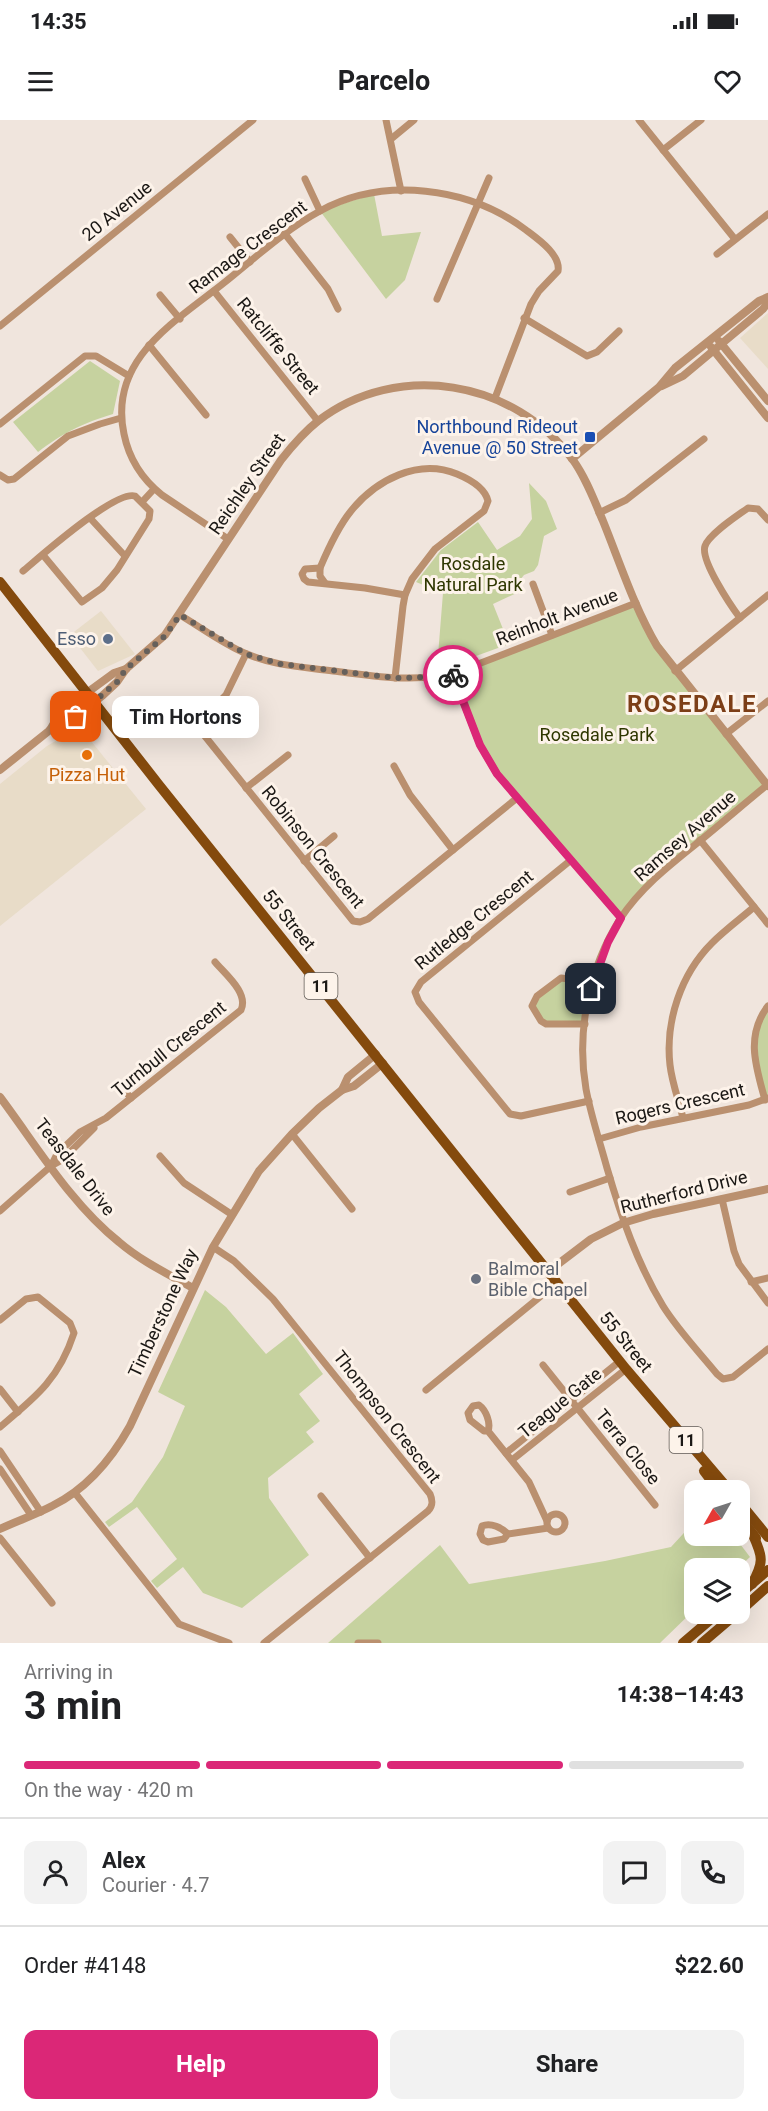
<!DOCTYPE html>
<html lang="en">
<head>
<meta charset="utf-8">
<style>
	body { margin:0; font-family:Roboto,sans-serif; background:#f2f2f2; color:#202124; height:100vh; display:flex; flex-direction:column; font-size:22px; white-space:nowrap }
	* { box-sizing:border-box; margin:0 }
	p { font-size:20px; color:#757577 }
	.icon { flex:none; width:33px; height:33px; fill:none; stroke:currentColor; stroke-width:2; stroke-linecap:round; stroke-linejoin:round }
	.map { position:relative; height:1523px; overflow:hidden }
	.details { display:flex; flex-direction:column; background:#fff; flex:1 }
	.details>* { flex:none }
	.needle { width:39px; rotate:231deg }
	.tools { position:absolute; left:684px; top:1360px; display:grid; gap:12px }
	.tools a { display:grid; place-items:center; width:66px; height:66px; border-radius:12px; background:#fff; box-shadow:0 6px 24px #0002; font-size:30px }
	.pin { position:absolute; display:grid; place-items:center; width:51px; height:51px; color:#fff; margin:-26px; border-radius:12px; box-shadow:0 3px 9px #0006 }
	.courier { position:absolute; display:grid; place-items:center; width:60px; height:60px; margin:-30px; border:4px solid #db2777; border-radius:50%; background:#fff; color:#222; box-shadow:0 2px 8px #0007 }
	.bubble { position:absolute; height:42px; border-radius:12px; background:#fff; box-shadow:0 6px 24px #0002; font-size:20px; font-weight:700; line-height:42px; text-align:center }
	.head em { font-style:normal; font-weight:700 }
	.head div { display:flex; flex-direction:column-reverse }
	.head { display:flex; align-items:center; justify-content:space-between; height:102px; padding:0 24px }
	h1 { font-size:39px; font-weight:700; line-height:45px }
	.bar { display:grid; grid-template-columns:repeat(4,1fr); gap:9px 6px; align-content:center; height:72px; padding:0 24px }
	.bar i { height:8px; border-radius:4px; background:#e0e0e0 }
	.bar .selected { background:#db2777 }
	.bar p { grid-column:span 4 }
	.line { display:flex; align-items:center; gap:15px; padding:0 24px; border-top:2px solid #e0e0e0 }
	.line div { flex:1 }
	.round { display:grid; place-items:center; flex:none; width:63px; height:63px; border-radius:12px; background:#f2f2f2 }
	.cta { display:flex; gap:12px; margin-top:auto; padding:12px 24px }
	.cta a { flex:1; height:69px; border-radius:12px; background:#db2777; color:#fff; font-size:24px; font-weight:700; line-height:69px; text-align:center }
	.cta a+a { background:#f2f2f2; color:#202124 }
	.status { display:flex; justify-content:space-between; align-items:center; height:42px; padding:0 30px; background:#fff; direction:ltr }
	.status svg { height:16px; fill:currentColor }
	header { display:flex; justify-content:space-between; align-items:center; height:78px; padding:0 24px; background:#fff; font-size:27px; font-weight:700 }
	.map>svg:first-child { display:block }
</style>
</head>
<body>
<div class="status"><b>14:35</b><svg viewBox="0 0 49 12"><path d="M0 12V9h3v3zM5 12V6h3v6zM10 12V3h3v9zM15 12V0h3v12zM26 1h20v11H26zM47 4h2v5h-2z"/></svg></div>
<header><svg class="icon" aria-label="menu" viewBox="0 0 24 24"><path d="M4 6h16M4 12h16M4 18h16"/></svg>Parcelo<svg class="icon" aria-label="heart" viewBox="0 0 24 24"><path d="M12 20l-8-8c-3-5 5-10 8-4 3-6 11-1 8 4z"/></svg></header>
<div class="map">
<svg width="768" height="1523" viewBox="0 0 768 1523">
	<rect width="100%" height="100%" fill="#f0e5dd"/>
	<!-- commercial -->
	<g fill="#e8dcc8">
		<polygon points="768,193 768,249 740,218"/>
		<polygon points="101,491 135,534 98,551 70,515"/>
		<polygon points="78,605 146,689 0,806 0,664 47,626 64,616"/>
	</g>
	<!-- green -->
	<g fill="#c6d29f">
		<polygon points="374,74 382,116 421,112 405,160 386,179 320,91"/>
		<path d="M 90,241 L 120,261 L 113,294 C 83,303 63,313 38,332 L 13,302 Z"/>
		<polygon points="529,363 546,381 557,409 544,416 538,445 534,451 524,455 520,460 521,471 493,484 509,524 454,544 437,548 443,473 416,462 441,430 478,402 497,430 520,416 532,399"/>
		<polygon points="636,483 644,502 767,665 654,759 621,798 571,740 485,634 452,553"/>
		<polygon points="559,859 591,869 585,904 546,904 532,883"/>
		<polygon points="768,886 768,978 754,941 753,924"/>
		<polygon points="205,1170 226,1187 266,1234 293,1213 323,1254 299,1274 320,1301 306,1312 314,1322 268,1358 269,1378 309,1435 242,1488 203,1473 183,1447 157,1468 151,1461 177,1439 137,1387 109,1407 105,1402 132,1382 163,1337 185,1286 158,1272"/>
		<polygon points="694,1402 694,1416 734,1416 750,1437 737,1449 694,1449 694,1490 660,1523 328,1523 440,1425 469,1464 605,1441 671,1427"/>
	</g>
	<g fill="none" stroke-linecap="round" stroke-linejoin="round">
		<!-- minor -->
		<g stroke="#ba906f" stroke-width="7">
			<polyline points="386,0 401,71"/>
			<polyline points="639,0 734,118"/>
			<polyline points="391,19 414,0"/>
			<polyline points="663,30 701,0"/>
			<polyline points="305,59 320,91"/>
			<polyline points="285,114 328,169 338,189"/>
			<polyline points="230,117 250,142"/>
			<polyline points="717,134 768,94"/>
			<polyline points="214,171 318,301"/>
			<polyline points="160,175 180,199"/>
			<polyline points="437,179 489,58"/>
			<polyline points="524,198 587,236 597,232 619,211"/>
			<polyline points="0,206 253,0"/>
			<polyline points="149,225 206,295"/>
			<polyline points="0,304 85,236 96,236 129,256"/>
			<polyline points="0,355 8,360 14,359 68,316 100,304 121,298"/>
			<polyline points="142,382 154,369"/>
			<polyline points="599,393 626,380 704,319"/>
			<polyline points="90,398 125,436"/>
			<path d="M 228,419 L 162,375 C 142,359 129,339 124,314 C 108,239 175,202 225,162 C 255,138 285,110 320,91 C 384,56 469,67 526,110 C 538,119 561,135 558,151 L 539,171 L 531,184 L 495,278"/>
			<polyline points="320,448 305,449 302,454 304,459 308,462 365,468 405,475"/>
			<path d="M 23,451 C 41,436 115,370 135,376 L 150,391 L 149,399 L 117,450 L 102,468 L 82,482 L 43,435"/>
			<path d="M 325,463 L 320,456 L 320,448 C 328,429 338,407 351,391 C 376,360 418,338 457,354 C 469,359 485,368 488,381 L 484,391 L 435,429 L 412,459 L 405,475 L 403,486 L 395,558"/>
			<polyline points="533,464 552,515"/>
			<path d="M 180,495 C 202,508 224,525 247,534 C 274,546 304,547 333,551 C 375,556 418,564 460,551 L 636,483"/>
			<path d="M 740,498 C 731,486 700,440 705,426 C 709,414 737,396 748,388 L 758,389 L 768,400"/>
			<polyline points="246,534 226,575 201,600 200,610 353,801 360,802 368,799 517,678"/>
			<polyline points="675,551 768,475"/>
			<polyline points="452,553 480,625 497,654 621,798"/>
			<polyline points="726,614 768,581"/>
			<polyline points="394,646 410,675 453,730"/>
			<path d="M 767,665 C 745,683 723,702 701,720 C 671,744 641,767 620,799 C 589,848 576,912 586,969 C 591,996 600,1022 607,1048 C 621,1096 637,1143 663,1186 C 678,1210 699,1232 717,1254 L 723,1259 L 733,1257 L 768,1229"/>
			<polyline points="246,668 288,635"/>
			<polyline points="700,720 768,804"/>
			<polyline points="571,740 421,862 415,872 419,882 510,994 521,996 589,981"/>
			<polyline points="304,741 334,716"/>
			<polyline points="585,904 546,904 541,901 532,886 537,876 561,858 569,859 591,869"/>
			<polyline points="124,970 131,978"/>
			<path d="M 765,980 C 756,947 745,916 768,886"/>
			<path d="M 683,998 C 679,981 672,963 670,945 C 665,901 681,854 712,823 C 725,810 740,799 754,787"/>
			<polyline points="292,1014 352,1089"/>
			<polyline points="599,1019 641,1007 749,985 768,978"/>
			<polyline points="160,1036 184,1063 231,1094"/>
			<path d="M 51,1046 L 57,1034 L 80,1012 L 106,998 L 241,890 C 249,873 225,854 215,842"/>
			<polyline points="570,1072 610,1058"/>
			<polyline points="722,1079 734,1131 739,1144 768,1183"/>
			<polyline points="0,1091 51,1046 62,1040 94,1008"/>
			<path d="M 213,1127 L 234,1141 L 273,1179 L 430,1374 C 433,1381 433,1386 428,1391 L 264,1523"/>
			<polyline points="751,1162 768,1158"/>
			<path d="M 0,1200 L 26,1179 L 38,1177 L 70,1203 L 74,1213 C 59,1259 36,1277 0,1307"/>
			<polyline points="543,1245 655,1385"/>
			<polyline points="0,1269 18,1292"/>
			<polyline points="426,1270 558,1162"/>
			<path d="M 488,1311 L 484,1311 L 470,1300 L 468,1293 L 473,1286 L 479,1285 C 486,1290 491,1303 488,1311 L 529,1362 L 547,1401"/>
			<polyline points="0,1331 41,1392"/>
			<polyline points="506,1333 620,1241"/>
			<polyline points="512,1340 626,1249"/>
			<polyline points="0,1349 31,1395"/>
			<polyline points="75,1373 179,1504 229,1523"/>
			<polyline points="321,1376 370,1438"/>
			<circle cx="556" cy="1403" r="9"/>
			<path d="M 508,1414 C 502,1408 491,1402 482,1406 L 480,1414 L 483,1420 L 488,1422 L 504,1419 L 508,1414 L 548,1408"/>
			<polyline points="0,1418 52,1483"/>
			<polyline points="358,1523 378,1523"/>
		</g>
		<!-- tertiary -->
		<g stroke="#ba906f" stroke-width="8">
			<polyline points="719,221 768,281"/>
			<polyline points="711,227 768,298"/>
			<polyline points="662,266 683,256 763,189 768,182"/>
			<polyline points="572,339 659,267 675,248 759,181 768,177"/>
			<path d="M 50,610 L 64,607 L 102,576 L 117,562 L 126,549 L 165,515 L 281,340 C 292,326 304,312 318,301 C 397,240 515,260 573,340 C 586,358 594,380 603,401 C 620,443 634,487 657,526 L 768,666"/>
			<polyline points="0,650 50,610 57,598 88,572 114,553 126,549"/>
			<polyline points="342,970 348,957 376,934"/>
			<path d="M 0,977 C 36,1025 71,1084 119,1122 C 141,1141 168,1154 193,1168"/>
			<polyline points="549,1151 591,1119 623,1103 653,1094 768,1069"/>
			<path d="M 0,1409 C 17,1401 35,1395 52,1386 C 87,1369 111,1340 130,1306 L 213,1127 L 259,1051 L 292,1014 L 319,988 L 342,970 L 354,966 L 383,943"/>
		</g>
		<!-- primary -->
		<g stroke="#844a0d" stroke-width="10">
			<polyline points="0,462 159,665 626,1249 730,1371"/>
			<polyline points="704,1351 719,1371"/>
			<polyline points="740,1383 768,1417"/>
			<polyline points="740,1397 756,1418"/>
			<path d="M 752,1464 C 764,1442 763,1437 753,1415"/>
			<polyline points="740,1474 768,1450"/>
			<polyline points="740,1491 768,1466"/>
			<polyline points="683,1523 717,1494"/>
			<polyline points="702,1523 736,1494"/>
		</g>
	</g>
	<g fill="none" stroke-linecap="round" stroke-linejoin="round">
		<!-- done -->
		<polyline stroke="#66605b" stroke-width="6" stroke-dasharray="0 10.8" points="76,597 117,562 126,549 165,516 180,495 246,534 280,544 395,558 435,557 452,554 453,555"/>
		<!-- route -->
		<polyline stroke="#db2777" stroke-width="8" points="453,555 480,625 497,654 621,798 608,822 591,869"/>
	</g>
	<!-- markers -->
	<rect fill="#1a4fb4" stroke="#fdf3ea" stroke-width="2" x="584" y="311" width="12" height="12" rx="3"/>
	<circle fill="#5c6f8a" stroke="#fdf3ea" stroke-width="2" cx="108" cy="519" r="6"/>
	<circle fill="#e8710a" stroke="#fdf3ea" stroke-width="2" cx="87" cy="635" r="6"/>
	<circle fill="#6b7280" stroke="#fdf3ea" stroke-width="2" cx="476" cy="1159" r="6"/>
	<g text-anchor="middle" stroke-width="6" stroke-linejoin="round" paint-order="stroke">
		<!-- shield labels -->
		<g fill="#fdf3ea" stroke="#5f5a55" stroke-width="1.5">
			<rect x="304.5" y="853" width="33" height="26" rx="4.5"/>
			<rect x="669.5" y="1307" width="33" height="26" rx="4.5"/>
		</g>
		<g font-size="16" font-weight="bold" fill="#1b1815">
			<text x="321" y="872">11</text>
			<text x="686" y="1326">11</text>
		</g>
		<!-- street labels -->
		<g font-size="18" fill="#1b1815" stroke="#fdf3ea">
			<text transform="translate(117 91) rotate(-39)" y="6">20 Avenue</text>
			<text transform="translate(248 127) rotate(-37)" y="6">Ramage Crescent</text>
			<text transform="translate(278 226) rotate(51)" y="6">Ratcliffe Street</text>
			<text transform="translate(247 364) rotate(-55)" y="6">Reichley Street</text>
			<text transform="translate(557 497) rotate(-21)" y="6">Reinholt Avenue</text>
			<text transform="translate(685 716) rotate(-41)" y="6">Ramsey Avenue</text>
			<text transform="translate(313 727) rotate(51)" y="6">Robinson Crescent</text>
			<text transform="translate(289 800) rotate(51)" y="6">55 Street</text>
			<text transform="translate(474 800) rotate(-39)" y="6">Rutledge Crescent</text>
			<text transform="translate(169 929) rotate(-39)" y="6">Turnbull Crescent</text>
			<text transform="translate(680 984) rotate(-13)" y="6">Rogers Crescent</text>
			<text transform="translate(75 1047) rotate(52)" y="6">Teasdale Drive</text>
			<text transform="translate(684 1072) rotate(-14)" y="6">Rutherford Drive</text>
			<text transform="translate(163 1193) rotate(-65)" y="6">Timberstone Way</text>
			<text transform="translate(626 1222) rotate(51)" y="6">55 Street</text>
			<text transform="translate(560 1283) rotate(-39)" y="6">Teague Gate</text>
			<text transform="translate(387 1297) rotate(52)" y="6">Thompson Crescent</text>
			<text transform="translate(628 1327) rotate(51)" y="6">Terra Close</text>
		</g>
		<!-- transit labels -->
		<g font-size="18" fill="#164399" stroke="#fdf3ea" text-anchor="end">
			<text x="578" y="313">Northbound Rideout<tspan x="578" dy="21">Avenue @ 50 Street</tspan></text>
		</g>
		<!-- park labels -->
		<g font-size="18" fill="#2e3700" stroke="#fdf3ea">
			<text x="473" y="450">Rosdale<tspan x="473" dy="21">Natural Park</tspan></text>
			<text x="597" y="621">Rosedale Park</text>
		</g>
		<!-- service labels -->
		<g font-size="18" fill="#4e5e75" stroke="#fdf3ea" text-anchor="end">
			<text x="96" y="525">Esso</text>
		</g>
		<!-- food labels -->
		<g font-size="18" fill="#c56008" stroke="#fdf3ea">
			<text x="87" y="661">Pizza Hut</text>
		</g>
		<!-- worship labels -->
		<g font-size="18" fill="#5b616d" stroke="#fdf3ea" text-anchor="start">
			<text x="488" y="1155">Balmoral<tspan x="488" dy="21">Bible Chapel</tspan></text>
		</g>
		<!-- district labels -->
		<g font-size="24" font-weight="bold" letter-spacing="1.5" fill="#7c3e17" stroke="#fdf3ea">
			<text x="692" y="592">ROSEDALE</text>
		</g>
	</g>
</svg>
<div class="tools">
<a><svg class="needle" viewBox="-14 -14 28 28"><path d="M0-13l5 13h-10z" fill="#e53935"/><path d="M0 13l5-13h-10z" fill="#757577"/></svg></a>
<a><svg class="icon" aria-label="layers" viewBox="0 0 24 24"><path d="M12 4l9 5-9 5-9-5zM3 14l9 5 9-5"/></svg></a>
</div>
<div class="pin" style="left:76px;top:597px;background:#ea580c"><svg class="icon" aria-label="bag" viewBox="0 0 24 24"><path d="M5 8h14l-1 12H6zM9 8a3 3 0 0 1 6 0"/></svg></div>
<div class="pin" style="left:591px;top:869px;background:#1f2937"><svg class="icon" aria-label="home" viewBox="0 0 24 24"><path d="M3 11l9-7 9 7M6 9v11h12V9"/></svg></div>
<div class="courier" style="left:453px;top:555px"><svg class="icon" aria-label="bike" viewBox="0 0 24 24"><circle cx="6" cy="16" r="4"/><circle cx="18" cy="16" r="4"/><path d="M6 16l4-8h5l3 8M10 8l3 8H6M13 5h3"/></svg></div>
<div class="bubble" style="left:112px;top:576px;width:147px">Tim Hortons</div>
</div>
<section class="details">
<div class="head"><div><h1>3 min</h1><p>Arriving in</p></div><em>14:38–14:43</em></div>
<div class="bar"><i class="selected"></i><i class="selected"></i><i class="selected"></i><i></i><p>On the way · 420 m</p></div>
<div class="line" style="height:108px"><a class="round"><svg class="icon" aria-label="person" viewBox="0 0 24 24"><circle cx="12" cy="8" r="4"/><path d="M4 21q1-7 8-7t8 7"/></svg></a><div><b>Alex</b><p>Courier · 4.7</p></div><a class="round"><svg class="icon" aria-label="chat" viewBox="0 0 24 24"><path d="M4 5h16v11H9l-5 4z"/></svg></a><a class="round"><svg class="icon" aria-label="phone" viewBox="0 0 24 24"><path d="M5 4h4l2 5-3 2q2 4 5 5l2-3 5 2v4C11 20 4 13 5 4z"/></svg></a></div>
<div class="line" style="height:78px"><div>Order #4148</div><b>$22.60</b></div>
<div class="cta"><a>Help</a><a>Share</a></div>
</section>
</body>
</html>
